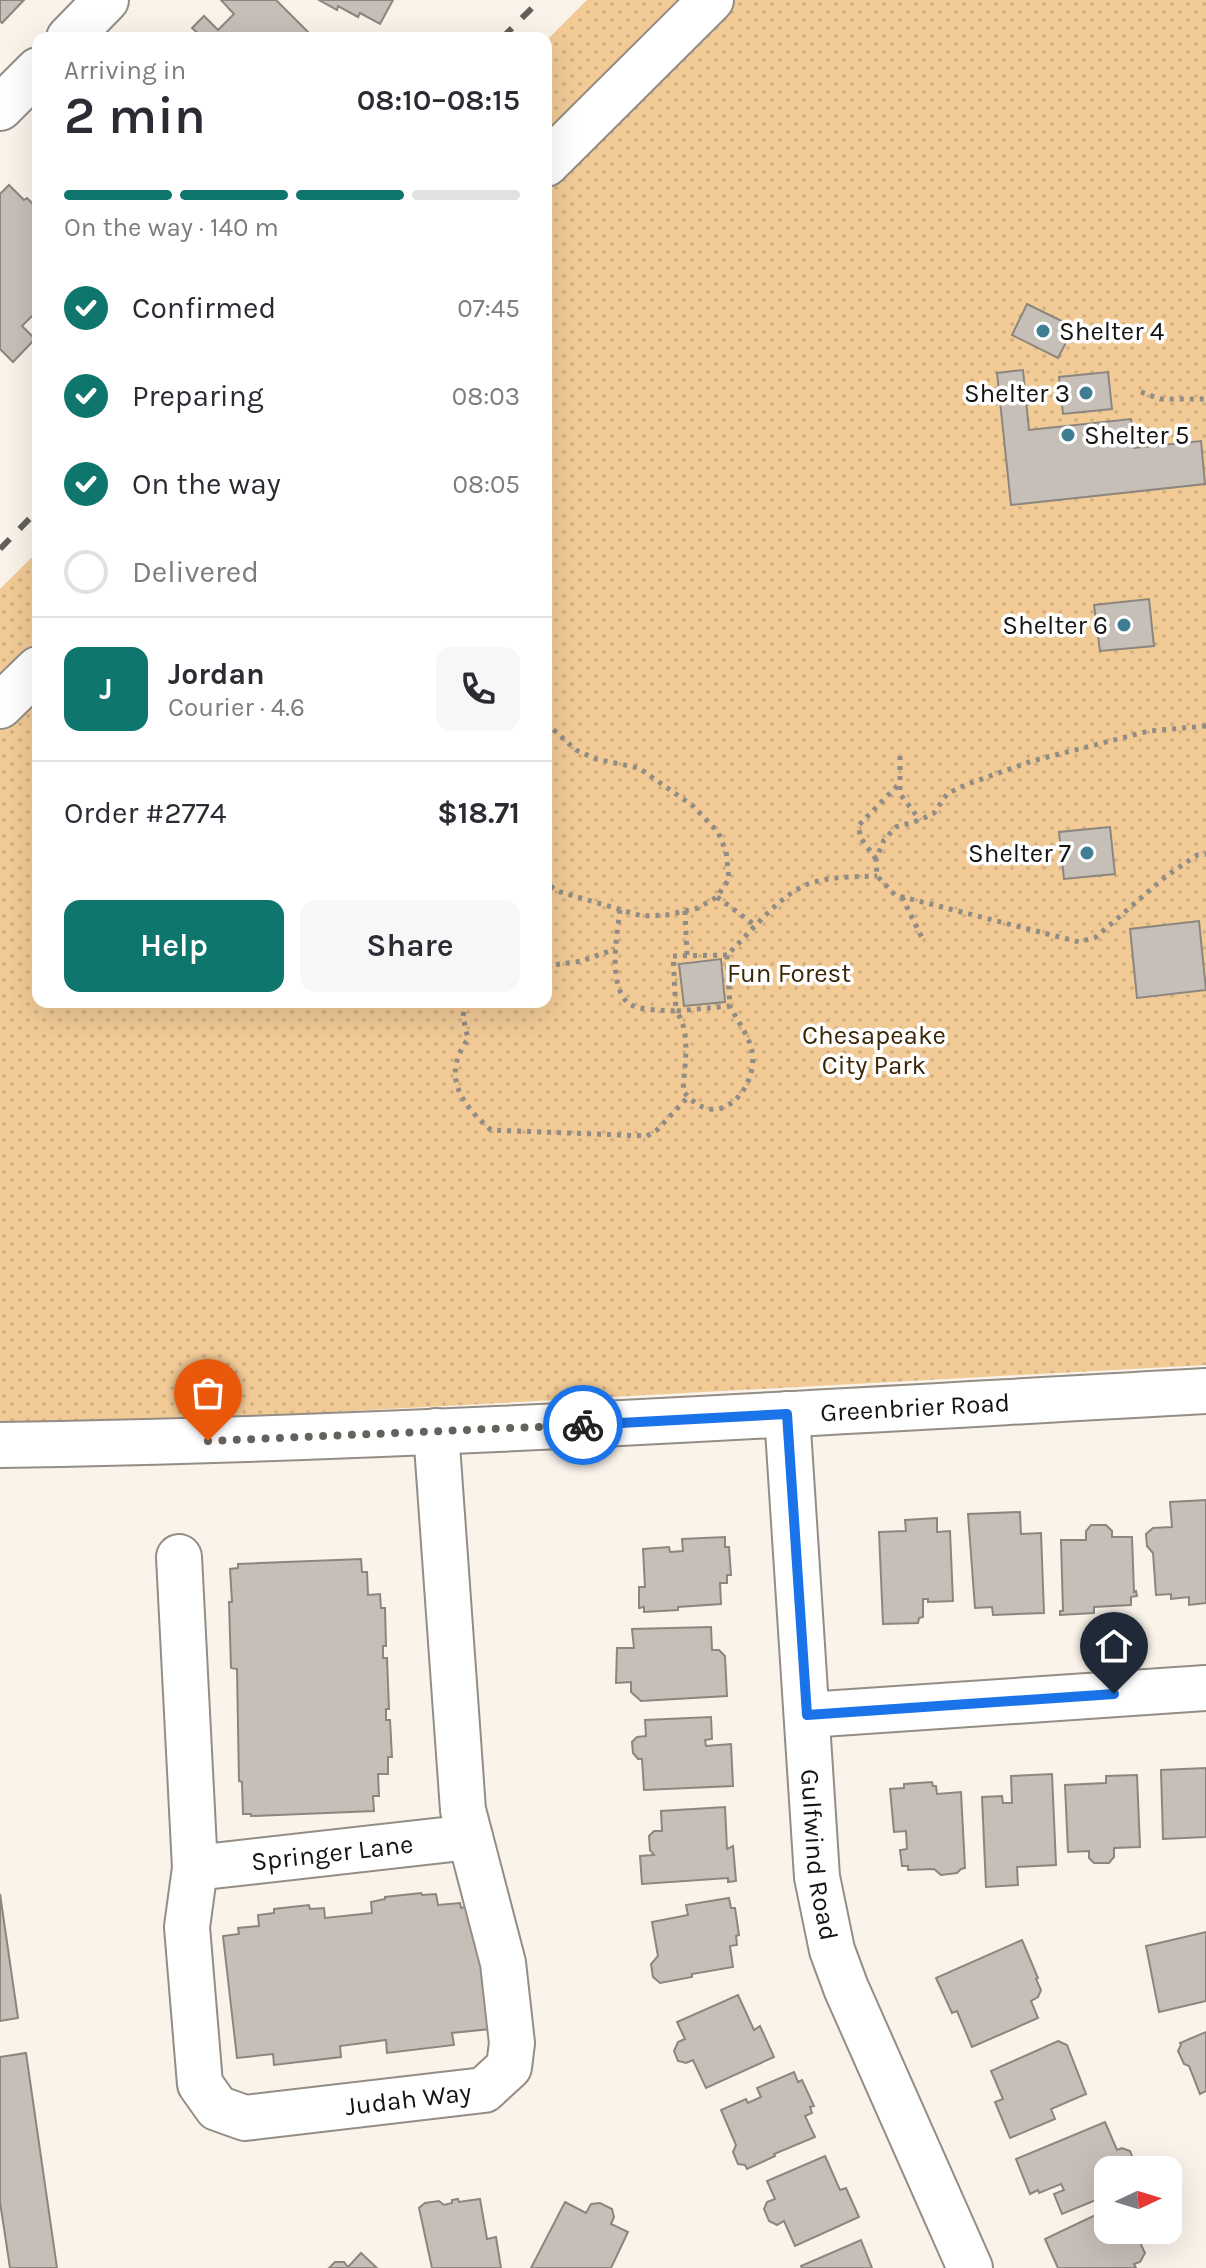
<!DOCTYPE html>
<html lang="en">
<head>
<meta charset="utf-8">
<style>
	body { margin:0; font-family:Karla,sans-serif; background:#f7f7f7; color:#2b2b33; height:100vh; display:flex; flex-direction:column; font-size:30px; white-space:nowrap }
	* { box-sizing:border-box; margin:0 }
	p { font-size:26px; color:#7c7c81 }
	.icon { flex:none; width:44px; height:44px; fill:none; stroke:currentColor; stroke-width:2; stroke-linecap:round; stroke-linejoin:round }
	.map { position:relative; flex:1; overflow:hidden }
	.panel { position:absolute; left:32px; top:32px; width:520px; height:976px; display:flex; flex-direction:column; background:#fff; border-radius:16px; box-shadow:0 8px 32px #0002 }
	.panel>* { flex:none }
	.needle { width:52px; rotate:86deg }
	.fabs { position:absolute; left:1094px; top:2156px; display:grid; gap:16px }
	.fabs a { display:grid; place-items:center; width:88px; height:88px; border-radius:16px; background:#fff; box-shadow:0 8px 32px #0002; font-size:40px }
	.pin { position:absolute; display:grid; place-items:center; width:68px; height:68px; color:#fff; margin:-82px -34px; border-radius:50% 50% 50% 0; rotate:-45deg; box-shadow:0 0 8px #0007 }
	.pin .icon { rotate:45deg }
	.courier { position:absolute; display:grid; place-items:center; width:80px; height:80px; margin:-40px; border:6px solid #1a73e8; border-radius:50%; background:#fff; color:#222; box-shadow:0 2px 10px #0007 }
	.headline em { font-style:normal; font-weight:600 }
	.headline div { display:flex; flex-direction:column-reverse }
	.headline { display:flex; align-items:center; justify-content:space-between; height:136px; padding:0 32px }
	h1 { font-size:52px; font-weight:600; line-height:60px }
	.bar { display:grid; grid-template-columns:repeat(4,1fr); gap:12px 8px; align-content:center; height:96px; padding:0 32px }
	.bar i { height:10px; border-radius:6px; background:#e1e1e2 }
	.bar .active { background:#0f766e }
	.bar p { grid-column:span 4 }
	.line { display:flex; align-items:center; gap:20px; padding:0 32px; border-top:2px solid #e1e1e2 }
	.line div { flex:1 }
	.round { display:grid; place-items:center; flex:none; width:84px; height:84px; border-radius:16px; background:#f7f7f7 }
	ol { padding:0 32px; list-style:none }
	li { display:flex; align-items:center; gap:24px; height:88px }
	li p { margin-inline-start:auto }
	li .icon { padding:8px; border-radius:50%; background:#0f766e; color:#fff; stroke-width:4 }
	li:last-child { color:#7c7c81 }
	li i { width:44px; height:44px; border:4px solid #e1e1e2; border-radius:50% }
	.primary-button { display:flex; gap:16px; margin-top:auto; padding:16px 32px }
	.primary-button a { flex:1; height:92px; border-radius:16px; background:#0f766e; color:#fff; font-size:32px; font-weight:600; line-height:92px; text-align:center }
	.primary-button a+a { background:#f7f7f7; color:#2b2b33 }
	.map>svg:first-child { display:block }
</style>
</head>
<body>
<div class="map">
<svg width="1206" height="2268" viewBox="0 0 1206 2268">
	<defs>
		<pattern id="park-dots" width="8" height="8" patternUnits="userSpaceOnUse" patternTransform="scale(2)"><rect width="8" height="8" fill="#f1ca96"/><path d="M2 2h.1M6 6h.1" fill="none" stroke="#cead80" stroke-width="1.8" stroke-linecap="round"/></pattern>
	</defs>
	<rect width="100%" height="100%" fill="#f9f3ea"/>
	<!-- park -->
	<polygon fill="url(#park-dots)" points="587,0 1206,0 1206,1365 258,1416 71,1424 0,1423 0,589 38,551 38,1002 546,1002 546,41"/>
	<!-- building -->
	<g fill="#c5bfb7" stroke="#8b867e" stroke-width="2">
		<polygon points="0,0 24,0 2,23 0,21"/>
		<polygon points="221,0 276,0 314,38 203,38 192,28 204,16 218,30 234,14"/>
		<polygon points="319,0 393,0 380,24 360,13 358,17 338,6 337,10"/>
		<polygon points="9,185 24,200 27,198 38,209 38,316 35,313 22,326 35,339 13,362 0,349 0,194"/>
		<polygon points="1027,304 1074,327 1058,358 1012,335"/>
		<polygon points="1023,370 1029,430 1131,419 1134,448 1201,441 1205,484 1011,505 997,373"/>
		<polygon points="1108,372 1112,409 1063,414 1059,377"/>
		<polygon points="1149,599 1154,646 1100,651 1094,605"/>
		<polygon points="1110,827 1115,874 1064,879 1059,832"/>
		<polygon points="1199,921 1206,990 1137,998 1130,929"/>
		<polygon points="721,959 725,1002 684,1006 679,964"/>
		<polygon points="1206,1500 1206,1603 1189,1605 1189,1597 1171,1599 1171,1594 1156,1595 1153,1553 1147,1546 1146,1534 1153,1528 1172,1527 1170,1502"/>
		<polygon points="1020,1512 1021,1534 1041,1533 1044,1613 993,1615 992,1607 975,1608 968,1514"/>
		<polygon points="937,1518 937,1532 950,1531 953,1601 928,1602 928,1599 923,1599 923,1617 919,1618 918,1623 883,1624 879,1532 906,1531 905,1520"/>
		<polygon points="1091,1525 1106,1525 1112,1531 1112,1537 1132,1537 1134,1592 1136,1591 1137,1596 1131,1597 1131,1605 1094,1607 1094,1613 1060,1615 1060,1611 1063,1611 1061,1540 1086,1540 1086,1531"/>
		<polygon points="725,1537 725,1547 729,1547 731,1575 727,1575 727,1583 720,1583 721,1604 678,1607 678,1610 644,1612 644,1607 639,1608 639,1587 645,1587 643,1549 669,1547 670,1552 683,1551 682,1539"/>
		<polygon points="361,1559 362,1572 367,1572 368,1595 380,1594 381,1608 385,1608 386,1646 383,1646 383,1658 387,1658 389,1709 386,1709 386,1720 390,1720 392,1757 388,1757 388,1774 378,1774 379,1796 373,1796 374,1811 251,1816 251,1814 243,1814 242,1782 239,1781 237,1669 231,1668 229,1602 232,1602 230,1569 238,1568 238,1564"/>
		<polygon points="711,1627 712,1650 719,1650 725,1656 727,1696 641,1701 631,1692 631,1682 616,1683 617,1648 634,1648 632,1629"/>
		<polygon points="711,1717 712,1739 705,1740 706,1746 731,1744 733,1786 644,1790 642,1759 638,1759 633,1753 632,1742 637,1737 646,1736 645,1720"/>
		<polygon points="1206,1768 1206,1837 1163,1839 1161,1770"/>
		<polygon points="1052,1774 1056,1865 1017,1867 1018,1885 986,1887 982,1797 1002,1796 1003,1803 1012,1803 1011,1776"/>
		<polygon points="1137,1775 1140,1847 1114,1848 1114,1857 1109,1863 1094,1863 1089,1858 1089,1851 1068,1852 1065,1785 1106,1783 1106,1776"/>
		<polygon points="932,1782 933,1786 936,1786 937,1794 961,1792 965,1868 961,1869 957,1873 941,1875 934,1869 908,1870 908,1866 902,1866 900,1850 907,1849 906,1831 894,1832 890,1789 904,1788 904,1784"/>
		<polygon points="725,1807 727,1849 733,1846 736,1881 728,1882 728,1878 642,1884 640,1856 654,1855 650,1850 649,1836 654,1831 662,1831 661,1811"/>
		<polygon points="421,1893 422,1895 436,1894 438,1905 460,1903 461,1908 475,1906 490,2029 452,2033 454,2045 387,2053 386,2040 340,2046 341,2057 274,2065 273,2054 237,2058 223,1936 239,1934 238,1928 259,1926 258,1915 274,1913 274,1909 309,1905 310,1909 324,1908 325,1918 372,1913 371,1902 385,1899 385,1897"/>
		<polygon points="0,1894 18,2018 0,2021"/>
		<polygon points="729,1898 731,1908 735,1908 739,1935 736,1936 737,1945 730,1946 733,1967 692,1974 692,1977 660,1983 653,1977 651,1964 658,1956 652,1922 688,1915 686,1905"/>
		<polygon points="1206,1932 1206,2001 1159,2012 1146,1946"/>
		<polygon points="1022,1940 1038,1978 1036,1979 1041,1990 1038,1997 1031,2001 1038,2018 972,2047 957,2011 952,2013 936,1978"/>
		<polygon points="738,1995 754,2030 760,2026 774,2057 706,2088 693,2060 686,2063 678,2061 674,2051 678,2042 685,2039 677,2022"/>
		<polygon points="1206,2032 1206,2091 1200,2094 1189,2066 1184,2064 1178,2051 1181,2045 1180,2043"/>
		<polygon points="1058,2041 1067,2045 1086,2094 1051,2109 1055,2119 1010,2138 995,2102 1003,2099 991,2071"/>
		<polygon points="26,2053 57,2268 10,2268 0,2202 0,2057"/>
		<polygon points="794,2072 798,2082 802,2080 814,2106 810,2107 812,2113 805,2116 815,2137 774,2154 775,2156 747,2169 745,2165 738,2164 733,2152 736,2145 721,2110 746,2099 748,2103 761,2097 757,2088"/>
		<polygon points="1105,2122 1117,2150 1122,2148 1130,2151 1134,2161 1131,2168 1126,2170 1108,2170 1108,2195 1062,2214 1054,2194 1064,2190 1061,2184 1039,2193 1038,2190 1030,2194 1016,2159"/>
		<polygon points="825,2156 840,2190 846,2188 859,2217 795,2246 784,2221 777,2225 769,2221 764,2209 767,2202 775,2199 767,2181"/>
		<polygon points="458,2199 459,2202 480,2199 487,2239 496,2237 501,2268 432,2268 419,2208 425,2203 439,2201 444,2205 452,2203 452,2200"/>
		<polygon points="565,2202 586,2213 591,2204 600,2203 612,2209 614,2217 611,2224 628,2232 611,2268 531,2268"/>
		<polygon points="1108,2209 1108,2230 1121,2230 1124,2238 1129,2236 1138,2238 1145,2253 1140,2262 1134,2264 1136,2268 1058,2268 1045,2239"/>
		<polygon points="861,2240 872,2268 802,2268 801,2266"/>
		<polygon points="361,2253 377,2268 329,2268 335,2262 344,2262 348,2267"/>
	</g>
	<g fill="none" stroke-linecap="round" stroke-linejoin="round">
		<!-- minor casing -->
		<g stroke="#938d86" stroke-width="48">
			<g id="minor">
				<polyline points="69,38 106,0"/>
				<polyline points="0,108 38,70"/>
				<polyline points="546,164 711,0"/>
				<polyline points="0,706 38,669"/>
				<path id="s1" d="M 787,1414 L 817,1877 L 832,1950 L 846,1988 L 970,2268"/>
				<path id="s2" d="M 0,1445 C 402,1439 804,1413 1206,1391"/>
				<path id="s3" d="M 179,1557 L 195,1868 L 187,1927 L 200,2084 L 217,2108 L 245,2118 L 484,2090 L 509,2067 L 512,2043 L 503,1963 L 463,1810 L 436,1431"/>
				<polyline points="807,1715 1206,1688"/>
				<path id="s4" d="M 195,1868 L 470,1837"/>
			</g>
		</g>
		<!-- path -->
		<g stroke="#908c86" stroke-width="5" stroke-dasharray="4 6" stroke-linecap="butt">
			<polyline points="1141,392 1160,399 1206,399"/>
			<polyline points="546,723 576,750 596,759 639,768 693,806 718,832 726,851 729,879 717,897 698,908 667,915 642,916 557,891 546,883"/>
			<polyline points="1206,726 1149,731 1032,761 965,785 947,794 934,813 920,820 896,827 884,840 876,859 877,876 895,895 1079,942 1096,937 1165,877 1197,855 1206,854"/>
			<polyline points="900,756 900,794 920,820"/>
			<polyline points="876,859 860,837 859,825 900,783"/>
			<polyline points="717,897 756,926"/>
			<polyline points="902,897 924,942"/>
			<path d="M 620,910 C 617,934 608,983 627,1002 C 636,1011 664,1010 676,1011 C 692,1032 684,1066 683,1091 C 690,1099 698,1107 709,1109 C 737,1113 757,1076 752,1051 C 749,1036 737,1020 730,1006"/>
			<polyline points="685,911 687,955"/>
			<path d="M 727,955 L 673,956 L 676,1011 L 730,1006 L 727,955 C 751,932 778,896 808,884 C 830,876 855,877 877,876"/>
			<polyline points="546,966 582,961 615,949"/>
			<path d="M 465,1002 L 463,1017 L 468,1039 C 441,1076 461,1104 491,1130 L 647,1136 L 657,1130 L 688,1097"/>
		</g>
		<!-- minor -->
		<use href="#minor" stroke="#fff" stroke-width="44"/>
		<!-- rail -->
		<g stroke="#635f5a" stroke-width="6" stroke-dasharray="14 14" stroke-linecap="butt">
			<polyline points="502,38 540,0"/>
			<polyline points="0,549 38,510"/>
		</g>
	</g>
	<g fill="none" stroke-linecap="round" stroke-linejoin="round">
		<!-- done -->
		<polyline stroke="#65625d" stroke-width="8" stroke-dasharray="0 14.4" points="208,1441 583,1425"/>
		<!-- route -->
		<polyline stroke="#1a73e8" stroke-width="10" points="583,1425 787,1414 807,1715 1114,1694"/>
	</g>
	<!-- markers -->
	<g fill="#3f7d93" stroke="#fff" stroke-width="3">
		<circle cx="1043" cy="331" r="8"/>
		<circle cx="1086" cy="393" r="8"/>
		<circle cx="1068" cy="435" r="8"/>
		<circle cx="1124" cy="625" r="8"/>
		<circle cx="1087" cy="853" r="8"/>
	</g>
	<g text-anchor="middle" stroke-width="7" stroke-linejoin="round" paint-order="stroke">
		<!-- poi labels -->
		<g font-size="26" fill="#161411" stroke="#fff" text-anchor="end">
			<text x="1059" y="340" text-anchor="start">Shelter 4</text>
			<text x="1070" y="402">Shelter 3</text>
			<text x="1084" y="444" text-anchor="start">Shelter 5</text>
			<text x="1108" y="634">Shelter 6</text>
			<text x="1071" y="862">Shelter 7</text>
		</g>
		<!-- park labels -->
		<g font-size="26" fill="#3a2504" stroke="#fff">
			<text x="789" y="982">Fun Forest</text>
			<text x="874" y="1044">Chesapeake<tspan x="874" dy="30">City Park</tspan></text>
		</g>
		<!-- street labels -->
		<g font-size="26" fill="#161411" stroke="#fff">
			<text dy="9" stroke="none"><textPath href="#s2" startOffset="916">Greenbrier Road</textPath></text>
			<text dy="9" stroke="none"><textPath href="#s4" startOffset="138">Springer Lane</textPath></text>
			<text dy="9" stroke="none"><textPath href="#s1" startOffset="442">Gulfwind Road</textPath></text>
			<text dy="9" stroke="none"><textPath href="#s3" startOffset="752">Judah Way</textPath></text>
		</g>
	</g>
</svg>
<div class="fabs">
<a><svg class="needle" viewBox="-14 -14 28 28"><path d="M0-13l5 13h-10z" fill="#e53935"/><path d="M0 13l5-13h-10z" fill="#7c7c81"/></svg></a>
</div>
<div class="pin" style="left:208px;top:1441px;background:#ea580c"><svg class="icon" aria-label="bag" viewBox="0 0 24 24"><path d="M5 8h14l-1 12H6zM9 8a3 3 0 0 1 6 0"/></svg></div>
<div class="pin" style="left:1114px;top:1694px;background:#1f2937"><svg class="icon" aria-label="home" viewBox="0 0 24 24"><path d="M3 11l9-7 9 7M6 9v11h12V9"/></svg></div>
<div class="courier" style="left:583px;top:1425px"><svg class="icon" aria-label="bike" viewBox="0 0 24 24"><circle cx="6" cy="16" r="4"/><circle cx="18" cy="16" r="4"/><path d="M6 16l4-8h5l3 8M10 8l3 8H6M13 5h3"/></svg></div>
<section class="panel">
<div class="headline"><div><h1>2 min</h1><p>Arriving in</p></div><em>08:10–08:15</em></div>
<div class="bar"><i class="active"></i><i class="active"></i><i class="active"></i><i></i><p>On the way · 140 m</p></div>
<ol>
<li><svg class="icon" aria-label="check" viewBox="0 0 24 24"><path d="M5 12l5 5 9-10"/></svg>Confirmed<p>07:45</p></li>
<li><svg class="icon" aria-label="check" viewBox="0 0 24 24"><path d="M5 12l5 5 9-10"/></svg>Preparing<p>08:03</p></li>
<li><svg class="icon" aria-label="check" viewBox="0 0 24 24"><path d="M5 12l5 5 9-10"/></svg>On the way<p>08:05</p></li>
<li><i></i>Delivered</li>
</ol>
<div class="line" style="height:144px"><b class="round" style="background:#0f766e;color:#fff">J</b><div><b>Jordan</b><p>Courier · 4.6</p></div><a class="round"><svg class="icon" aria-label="phone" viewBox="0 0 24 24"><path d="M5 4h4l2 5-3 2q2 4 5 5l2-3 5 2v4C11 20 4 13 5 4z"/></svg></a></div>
<div class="line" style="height:104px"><div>Order #2774</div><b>$18.71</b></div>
<div class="primary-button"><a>Help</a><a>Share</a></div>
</section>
</div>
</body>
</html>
